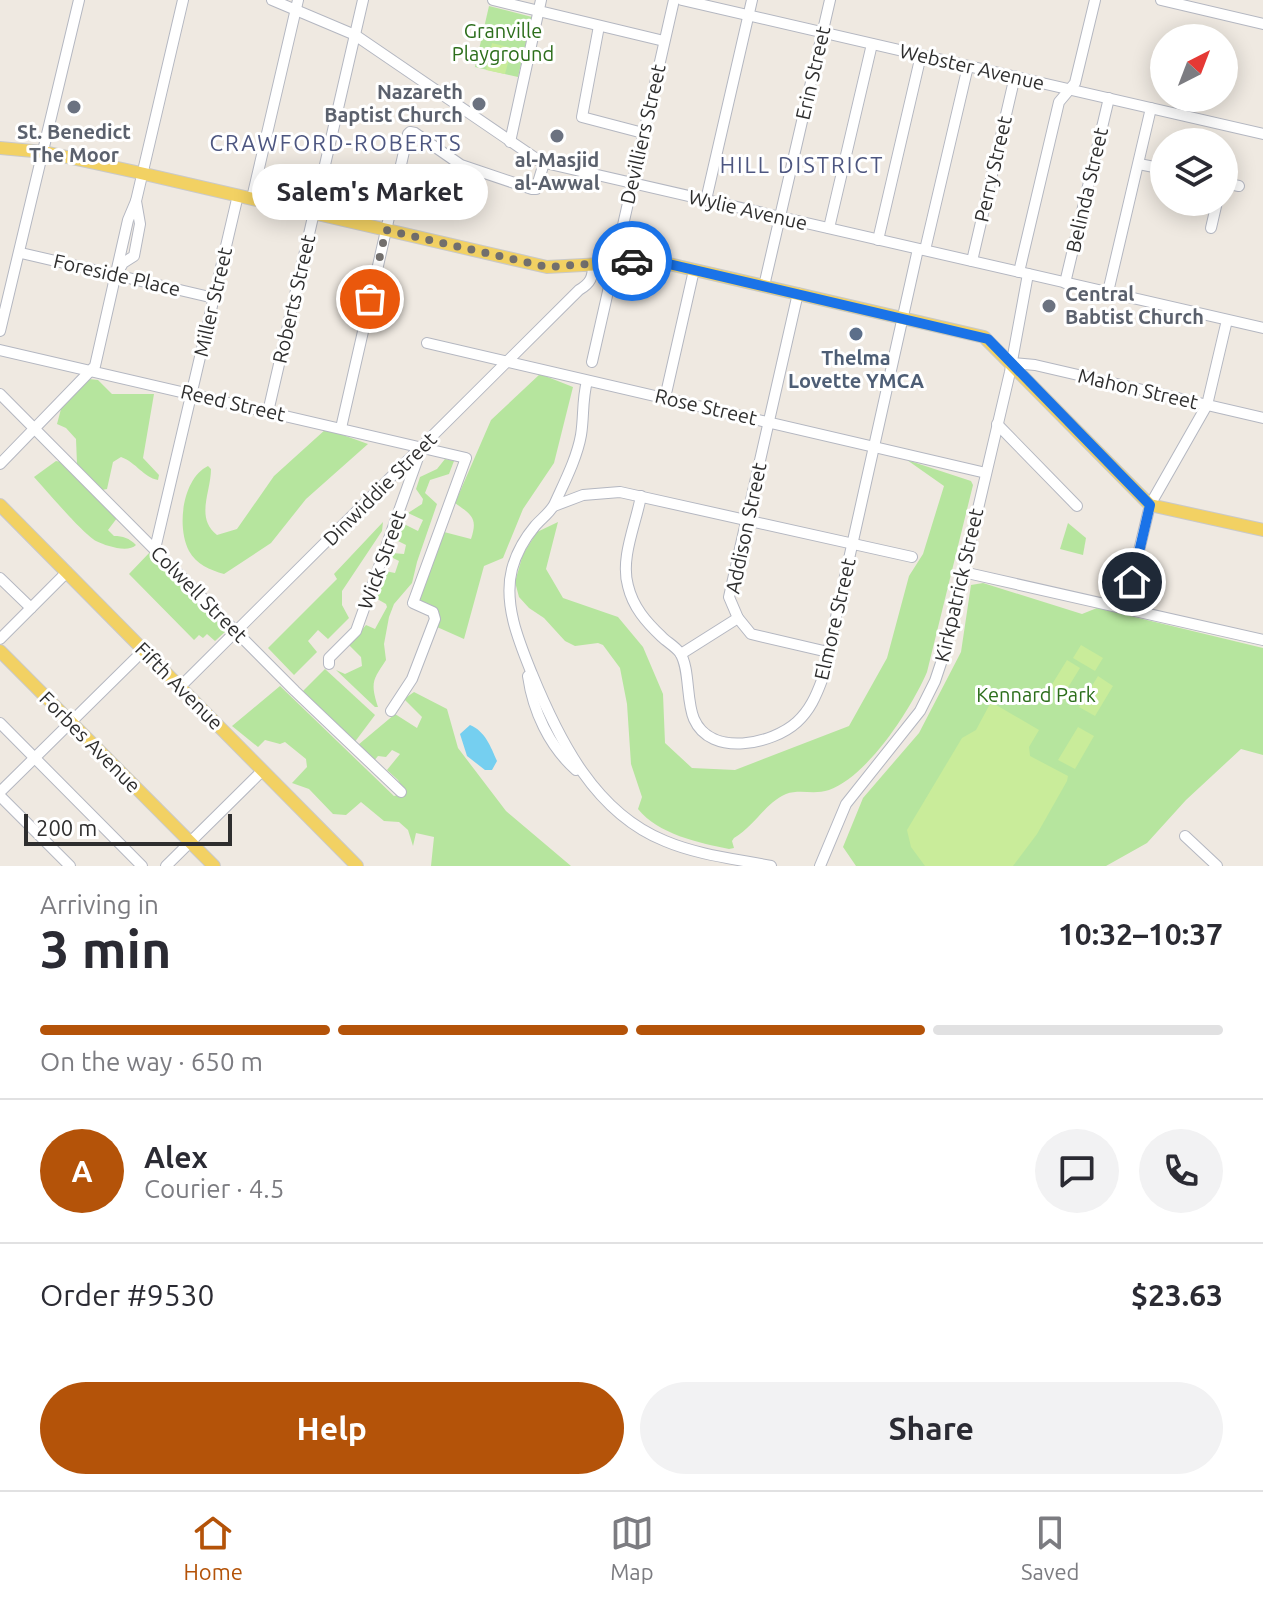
<!DOCTYPE html>
<html lang="en">
<head>
<meta charset="utf-8">
<style>
	body { margin:0; font-family:Ubuntu,sans-serif; background:#f2f2f3; color:#2b2b33; height:100vh; display:flex; flex-direction:column; font-size:30px; white-space:nowrap }
	* { box-sizing:border-box; margin:0 }
	p { font-size:26px; color:#7c7c81 }
	.icon { flex:none; width:44px; height:44px; fill:none; stroke:currentColor; stroke-width:2; stroke-linecap:round; stroke-linejoin:round }
	.map { position:relative; height:866px; overflow:hidden }
	.panel { display:flex; flex-direction:column; background:#fff; flex:1 }
	.panel>* { flex:none }
	.needle { width:52px; rotate:42deg }
	.buttons { position:absolute; left:1150px; top:24px; display:grid; gap:16px }
	.buttons a { display:grid; place-items:center; width:88px; height:88px; border-radius:50%; background:#fff; box-shadow:0 4px 20px #0003; font-size:40px }
	.scale { position:absolute; left:24px; bottom:20px; width:208px; box-sizing:border-box; padding-left:8px; border:4px solid #2e2e2e; border-top:0; font-size:22px; line-height:28px; white-space:nowrap; color:#2e2e2e; -webkit-text-stroke:6px #fff; paint-order:stroke }
	.pin { position:absolute; display:grid; place-items:center; width:68px; height:68px; color:#fff; margin:-34px; border:4px solid #fff; border-radius:50%; box-shadow:0 2px 8px #0007 }
	.courier { position:absolute; display:grid; place-items:center; width:80px; height:80px; margin:-40px; border:6px solid #1a73e8; border-radius:50%; background:#fff; color:#222; box-shadow:0 2px 10px #0007 }
	.bubble { position:absolute; height:56px; border-radius:28px; background:#fff; box-shadow:0 4px 20px #0003; font-size:26px; font-weight:600; line-height:56px; text-align:center }
	.headline em { font-style:normal; font-weight:600 }
	.headline div { display:flex; flex-direction:column-reverse }
	.headline { display:flex; align-items:center; justify-content:space-between; height:136px; padding:0 40px }
	h1 { font-size:52px; font-weight:600; line-height:60px }
	.bar { display:grid; grid-template-columns:repeat(4,1fr); gap:12px 8px; align-content:center; height:96px; padding:0 40px }
	.bar i { height:10px; border-radius:6px; background:#e1e1e2 }
	.bar .current { background:#b45309 }
	.bar p { grid-column:span 4 }
	.line { display:flex; align-items:center; gap:20px; padding:0 40px; border-top:2px solid #e1e1e2 }
	.line div { flex:1 }
	.round { display:grid; place-items:center; flex:none; width:84px; height:84px; border-radius:42px; background:#f2f2f3 }
	.button { display:flex; gap:16px; margin-top:auto; padding:16px 40px }
	.button a { flex:1; height:92px; border-radius:48px; background:#b45309; color:#fff; font-size:32px; font-weight:600; line-height:92px; text-align:center }
	.button a+a { background:#f2f2f3; color:#2b2b33 }
	.tab-bar { display:flex; justify-content:space-around; align-items:center; height:112px; border-top:2px solid #e1e1e2; background:#fff; font-size:22px; color:#7c7c81 }
	.tab-bar a { display:grid; justify-items:center; gap:4px }
	.tab-bar .current { color:#b45309 }
	.map>svg:first-child { display:block }
</style>
</head>
<body>
<div class="map">
<svg width="1263" height="866" viewBox="0 0 1263 866">
	<rect width="100%" height="100%" fill="#efe9e1"/>
	<!-- green -->
	<g fill="#b6e59e">
		<polygon points="489,6 532,17 518,77 475,67"/>
		<path d="M 540,374 L 573,387 L 554,463 L 523,509 L 503,558 L 484,566 L 464,639 L 437,627 L 440,620 L 436,609 L 419,602 L 444,532 L 471,539 C 478,518 472,515 455,503 L 491,420 Z"/>
		<path d="M 89,379 L 98,380 L 112,394 L 154,394 L 143,458 L 159,475 L 158,480 C 143,477 137,463 121,457 L 113,462 L 107,489 L 102,490 L 77,464 L 76,439 L 66,428 L 57,424 L 61,409 Z"/>
		<path d="M 326,429 L 368,444 L 306,499 L 271,543 L 224,574 C 210,570 196,564 189,551 C 176,526 183,478 208,466 L 211,469 C 211,492 195,518 217,535 L 237,529 L 274,476 Z"/>
		<path d="M 445,459 L 454,461 L 449,474 L 430,480 L 425,493 L 437,504 L 417,562 L 412,583 L 394,604 L 389,617 L 384,644 L 386,660 C 373,680 370,682 378,707 L 375,707 L 336,670 L 345,674 L 362,666 L 361,657 L 349,645 L 366,625 L 375,629 L 387,607 L 386,604 L 372,596 L 385,571 L 395,573 L 399,561 L 393,558 L 392,553 L 404,554 L 406,545 L 396,540 L 400,526 L 404,524 L 418,531 L 423,520 L 408,513 L 422,504 L 423,499 L 416,489 L 420,477 L 437,469 Z"/>
		<path d="M 907,460 L 971,481 L 973,485 L 927,672 C 911,709 868,776 829,790 C 814,795 800,789 786,794 C 764,804 756,825 734,838 L 732,841 L 734,848 L 729,849 C 699,843 658,834 638,809 L 642,797 L 631,764 L 627,704 L 620,668 L 603,645 L 598,643 L 575,646 L 565,641 L 544,618 L 529,608 L 519,597 L 515,582 L 523,554 L 537,532 L 558,522 L 546,569 L 563,598 L 618,617 L 643,647 L 663,694 L 665,743 L 692,768 L 735,770 L 849,726 L 887,658 L 909,576 L 923,554 L 944,486 Z"/>
		<path d="M 56,461 L 61,462 L 117,518 L 108,530 L 114,536 C 123,536 129,538 136,545 C 128,553 106,546 96,541 C 83,534 46,490 34,477 Z"/>
		<polygon points="383,522 382,531 342,591 342,605 349,618 328,639 318,630 308,641 317,652 294,675 268,648 337,579 334,574"/>
		<polygon points="1068,523 1086,538 1083,555 1060,549"/>
		<polygon points="151,551 226,631 215,641 207,634 203,638 199,635 194,640 129,574"/>
		<polygon points="983,583 1082,614 1097,608 1263,648 1263,755 1241,749 1186,800 1147,843 1106,866 856,866 843,847 863,798 919,733 961,652 971,585"/>
		<polygon points="325,669 375,715 354,743 302,692"/>
		<polygon points="280,686 394,796 405,793 398,780 387,770 400,754 392,750 386,757 378,756 373,762 358,745 395,714 417,728 422,717 404,699 414,692 447,709 458,748 506,811 571,866 431,866 434,837 416,833 413,846 408,830 399,822 384,821 361,802 346,815 333,814 309,789 292,783 307,767 306,759 285,742 280,744 265,740 258,747 232,726"/>
	</g>
	<!-- pitch -->
	<g fill="#c9ec9a">
		<polygon points="492,43 512,48 505,74 486,70"/>
		<polygon points="1081,645 1103,658 1095,671 1073,658"/>
		<polygon points="1067,660 1080,668 1064,694 1051,686"/>
		<polygon points="1098,676 1113,686 1095,716 1079,707"/>
		<polygon points="991,702 1039,730 1029,747 1030,756 1068,776 1067,781 1037,834 1013,866 925,866 911,847 907,830 962,738 976,730"/>
		<polygon points="1078,727 1094,736 1075,769 1058,760"/>
	</g>
	<!-- water -->
	<path fill="#75cff0" d="M 470,725 C 485,731 491,747 497,761 L 492,770 L 485,770 L 467,756 L 460,734 Z"/>
	<g fill="none" stroke-linecap="round" stroke-linejoin="round">
		<!-- minor casing -->
		<g stroke="#b4b7c1" stroke-width="12">
			<g id="minor">
				<polyline points="272,0 355,35 541,162 1263,328"/>
				<polyline points="493,0 664,41"/>
				<polyline points="682,0 1263,134"/>
				<polyline points="1161,0 1263,24"/>
				<polyline points="599,26 582,117 643,133"/>
				<polyline points="510,142 541,0"/>
				<polyline points="1139,164 1164,169"/>
				<polyline points="1224,183 1239,186"/>
				<polyline points="252,198 298,0"/>
				<polyline points="706,200 752,0"/>
				<polyline points="829,228 872,44"/>
				<polyline points="1211,228 1217,202"/>
				<polyline points="878,240 921,55"/>
				<polyline points="925,250 968,66"/>
				<polyline points="21,253 214,298"/>
				<polyline points="972,261 1015,76"/>
				<polyline points="119,270 123,263 134,256 140,224 136,201 183,0"/>
				<polyline points="1019,272 1059,102 1075,83 1095,0"/>
				<polyline points="1065,283 1109,98"/>
				<polyline points="764,286 830,0"/>
				<polyline points="1108,292 1151,108"/>
				<polyline points="798,293 729,597 738,618 751,634 828,652"/>
				<polyline points="0,331 79,0"/>
				<polyline points="427,343 986,473"/>
				<polyline points="0,350 466,458 413,603 433,612 435,619 412,679 391,711"/>
				<polyline points="592,362 674,0"/>
				<polyline points="1012,363 1035,365 1263,418"/>
				<path d="M 587,381 C 582,400 584,417 581,435 C 577,458 564,483 555,503 C 551,512 541,519 535,526 C 525,538 516,554 512,569 C 503,604 519,642 532,674 C 559,740 595,813 665,841 C 698,855 736,859 771,866"/>
				<polyline points="0,394 295,691 401,792"/>
				<polyline points="665,398 694,270"/>
				<polyline points="268,412 363,0"/>
				<polyline points="997,424 1077,506"/>
				<polyline points="341,428 408,134 410,132 415,133 461,165 532,189 536,189 544,163"/>
				<polyline points="0,464 95,366 128,220 136,201"/>
				<path d="M 641,496 C 636,524 620,558 628,586 C 633,607 646,622 662,637 C 667,642 676,647 680,653 C 690,668 686,701 694,719 C 711,758 773,744 797,722 C 810,710 816,696 822,680 L 918,249"/>
				<polyline points="554,506 583,495 620,492 912,557"/>
				<polyline points="155,549 238,195"/>
				<polyline points="963,572 1263,640"/>
				<polyline points="0,578 31,608"/>
				<polyline points="1125,609 1150,505 1207,405 1227,320"/>
				<polyline points="0,639 67,572"/>
				<polyline points="681,654 738,618"/>
				<polyline points="329,664 329,658 356,631 420,452"/>
				<path d="M 528,676 C 533,711 549,746 576,770"/>
				<path d="M 180,687 L 579,290 C 591,283 593,277 593,264"/>
				<polyline points="0,723 142,866"/>
				<polyline points="0,792 144,650"/>
				<polyline points="0,796 70,866"/>
				<polyline points="1185,836 1217,866"/>
				<polyline points="166,866 262,771"/>
				<polyline points="820,866 846,804 920,711 935,681 944,654 1010,372 1028,274"/>
			</g>
		</g>
		<!-- major casing -->
		<g stroke="#c9c9c9" stroke-width="14">
			<g id="major">
				<polyline points="0,148 44,152 136,172 547,267 656,261 984,337 1150,505 1263,530"/>
				<polyline points="0,505 357,866"/>
				<polyline points="0,651 214,866"/>
			</g>
		</g>
		<!-- minor -->
		<use href="#minor" stroke="#fff" stroke-width="10"/>
		<!-- major -->
		<use href="#major" stroke="#f2d163" stroke-width="12"/>
	</g>
	<g fill="none" stroke-linecap="round" stroke-linejoin="round">
		<!-- done -->
		<polyline stroke="#726f6d" stroke-width="8" stroke-dasharray="0 14.4" points="370,299 386,230 547,267 632,261"/>
		<!-- route -->
		<polyline stroke="#1a73e8" stroke-width="10" points="632,261 656,261 988,339 1150,505 1132,582"/>
	</g>
	<!-- markers -->
	<g fill="#6b7280" stroke="#fff" stroke-width="3">
		<circle cx="479" cy="104" r="8"/>
		<circle cx="74" cy="107" r="8"/>
		<circle cx="557" cy="136" r="8"/>
		<circle cx="1049" cy="306" r="8"/>
	</g>
	<circle fill="#5c6f8a" stroke="#fff" stroke-width="3" cx="856" cy="334" r="8"/>
	<g text-anchor="middle" stroke-width="6" stroke-linejoin="round" paint-order="stroke">
		<!-- park labels -->
		<g font-size="20" fill="#2c6e1b" stroke="#fff">
			<text x="503" y="38">Granville<tspan x="503" dy="23">Playground</tspan></text>
			<text x="1036" y="702">Kennard Park</text>
		</g>
		<!-- street labels -->
		<g font-size="20" fill="#2e2e2e" stroke="#fff">
			<text transform="translate(972 67) rotate(13)" y="7">Webster Avenue</text>
			<text transform="translate(813 73) rotate(-77)" y="7">Erin Street</text>
			<text transform="translate(643 134) rotate(-77)" y="7">Devilliers Street</text>
			<text transform="translate(993 169) rotate(-77)" y="7">Perry Street</text>
			<text transform="translate(1087 190) rotate(-77)" y="7">Belinda Street</text>
			<text transform="translate(748 210) rotate(13)" y="7">Wylie Avenue</text>
			<text transform="translate(117 275) rotate(13)" y="7">Foreside Place</text>
			<text transform="translate(294 299) rotate(-77)" y="7">Roberts Street</text>
			<text transform="translate(213 302) rotate(-77)" y="7">Miller Street</text>
			<text transform="translate(1138 389) rotate(13)" y="7">Mahon Street</text>
			<text transform="translate(233 403) rotate(13)" y="7">Reed Street</text>
			<text transform="translate(706 407) rotate(13)" y="7">Rose Street</text>
			<text transform="translate(380 489) rotate(-45)" y="7">Dinwiddie Street</text>
			<text transform="translate(746 528) rotate(-78)" y="7">Addison Street</text>
			<text transform="translate(382 560) rotate(-70)" y="7">Wick Street</text>
			<text transform="translate(959 585) rotate(-77)" y="7">Kirkpatrick Street</text>
			<text transform="translate(199 594) rotate(45)" y="7">Colwell Street</text>
			<text transform="translate(835 619) rotate(-77)" y="7">Elmore Street</text>
			<text transform="translate(179 686) rotate(45)" y="7">Fifth Avenue</text>
			<text transform="translate(90 742) rotate(45)" y="7">Forbes Avenue</text>
		</g>
		<!-- worship labels -->
		<g font-size="20" font-weight="bold" fill="#5b616d" stroke="#fff">
			<text x="463" y="99" text-anchor="end">Nazareth<tspan x="463" dy="23">Baptist Church</tspan></text>
			<text x="74" y="139">St. Benedict<tspan x="74" dy="23">The Moor</tspan></text>
			<text x="557" y="167">al-Masjid<tspan x="557" dy="23">al-Awwal</tspan></text>
			<text x="1065" y="301" text-anchor="start">Central<tspan x="1065" dy="23">Babtist Church</tspan></text>
		</g>
		<!-- service labels -->
		<g font-size="20" font-weight="bold" fill="#4e5e75" stroke="#fff">
			<text x="856" y="365">Thelma<tspan x="856" dy="23">Lovette YMCA</tspan></text>
		</g>
		<!-- neighbourhood labels -->
		<g font-size="22" letter-spacing="2" fill="#4d5680" stroke="#fff">
			<text x="336" y="151">CRAWFORD-ROBERTS</text>
			<text x="802" y="173">HILL DISTRICT</text>
		</g>
	</g>
</svg>
<div class="buttons">
<a><svg class="needle" viewBox="-14 -14 28 28"><path d="M0-13l5 13h-10z" fill="#e53935"/><path d="M0 13l5-13h-10z" fill="#7c7c81"/></svg></a>
<a><svg class="icon" aria-label="layers" viewBox="0 0 24 24"><path d="M12 4l9 5-9 5-9-5zM3 14l9 5 9-5"/></svg></a>
</div>
<div class="scale">200 m</div>
<div class="pin" style="left:370px;top:299px;background:#ea580c"><svg class="icon" aria-label="bag" viewBox="0 0 24 24"><path d="M5 8h14l-1 12H6zM9 8a3 3 0 0 1 6 0"/></svg></div>
<div class="pin" style="left:1132px;top:582px;background:#1f2937"><svg class="icon" aria-label="home" viewBox="0 0 24 24"><path d="M3 11l9-7 9 7M6 9v11h12V9"/></svg></div>
<div class="courier" style="left:632px;top:261px"><svg class="icon" aria-label="car" viewBox="0 0 24 24"><path d="M5 17H2v-5l4-1 3-4h7l3 4 3 1v5h-3M9 17h6M6 11h13"/><circle cx="7" cy="17" r="2"/><circle cx="17" cy="17" r="2"/></svg></div>
<div class="bubble" style="left:252px;top:164px;width:236px">Salem's Market</div>
</div>
<section class="panel">
<div class="headline"><div><h1>3 min</h1><p>Arriving in</p></div><em>10:32–10:37</em></div>
<div class="bar"><i class="current"></i><i class="current"></i><i class="current"></i><i></i><p>On the way · 650 m</p></div>
<div class="line" style="height:144px"><b class="round" style="background:#b45309;color:#fff">A</b><div><b>Alex</b><p>Courier · 4.5</p></div><a class="round"><svg class="icon" aria-label="chat" viewBox="0 0 24 24"><path d="M4 5h16v11H9l-5 4z"/></svg></a><a class="round"><svg class="icon" aria-label="phone" viewBox="0 0 24 24"><path d="M5 4h4l2 5-3 2q2 4 5 5l2-3 5 2v4C11 20 4 13 5 4z"/></svg></a></div>
<div class="line" style="height:104px"><div>Order #9530</div><b>$23.63</b></div>
<div class="button"><a>Help</a><a>Share</a></div>
</section>
<nav class="tab-bar">
<a class="current"><svg class="icon" aria-label="home" viewBox="0 0 24 24"><path d="M3 11l9-7 9 7M6 9v11h12V9"/></svg>Home</a>
<a><svg class="icon" aria-label="map" viewBox="0 0 24 24"><path d="M3 6l6-2 6 2 6-2v14l-6 2-6-2-6 2zM9 4v14M15 6v14"/></svg>Map</a>
<a><svg class="icon" aria-label="saved" viewBox="0 0 24 24"><path d="M7 4h10v16l-5-4-5 4z"/></svg>Saved</a>
</nav>
</body>
</html>
